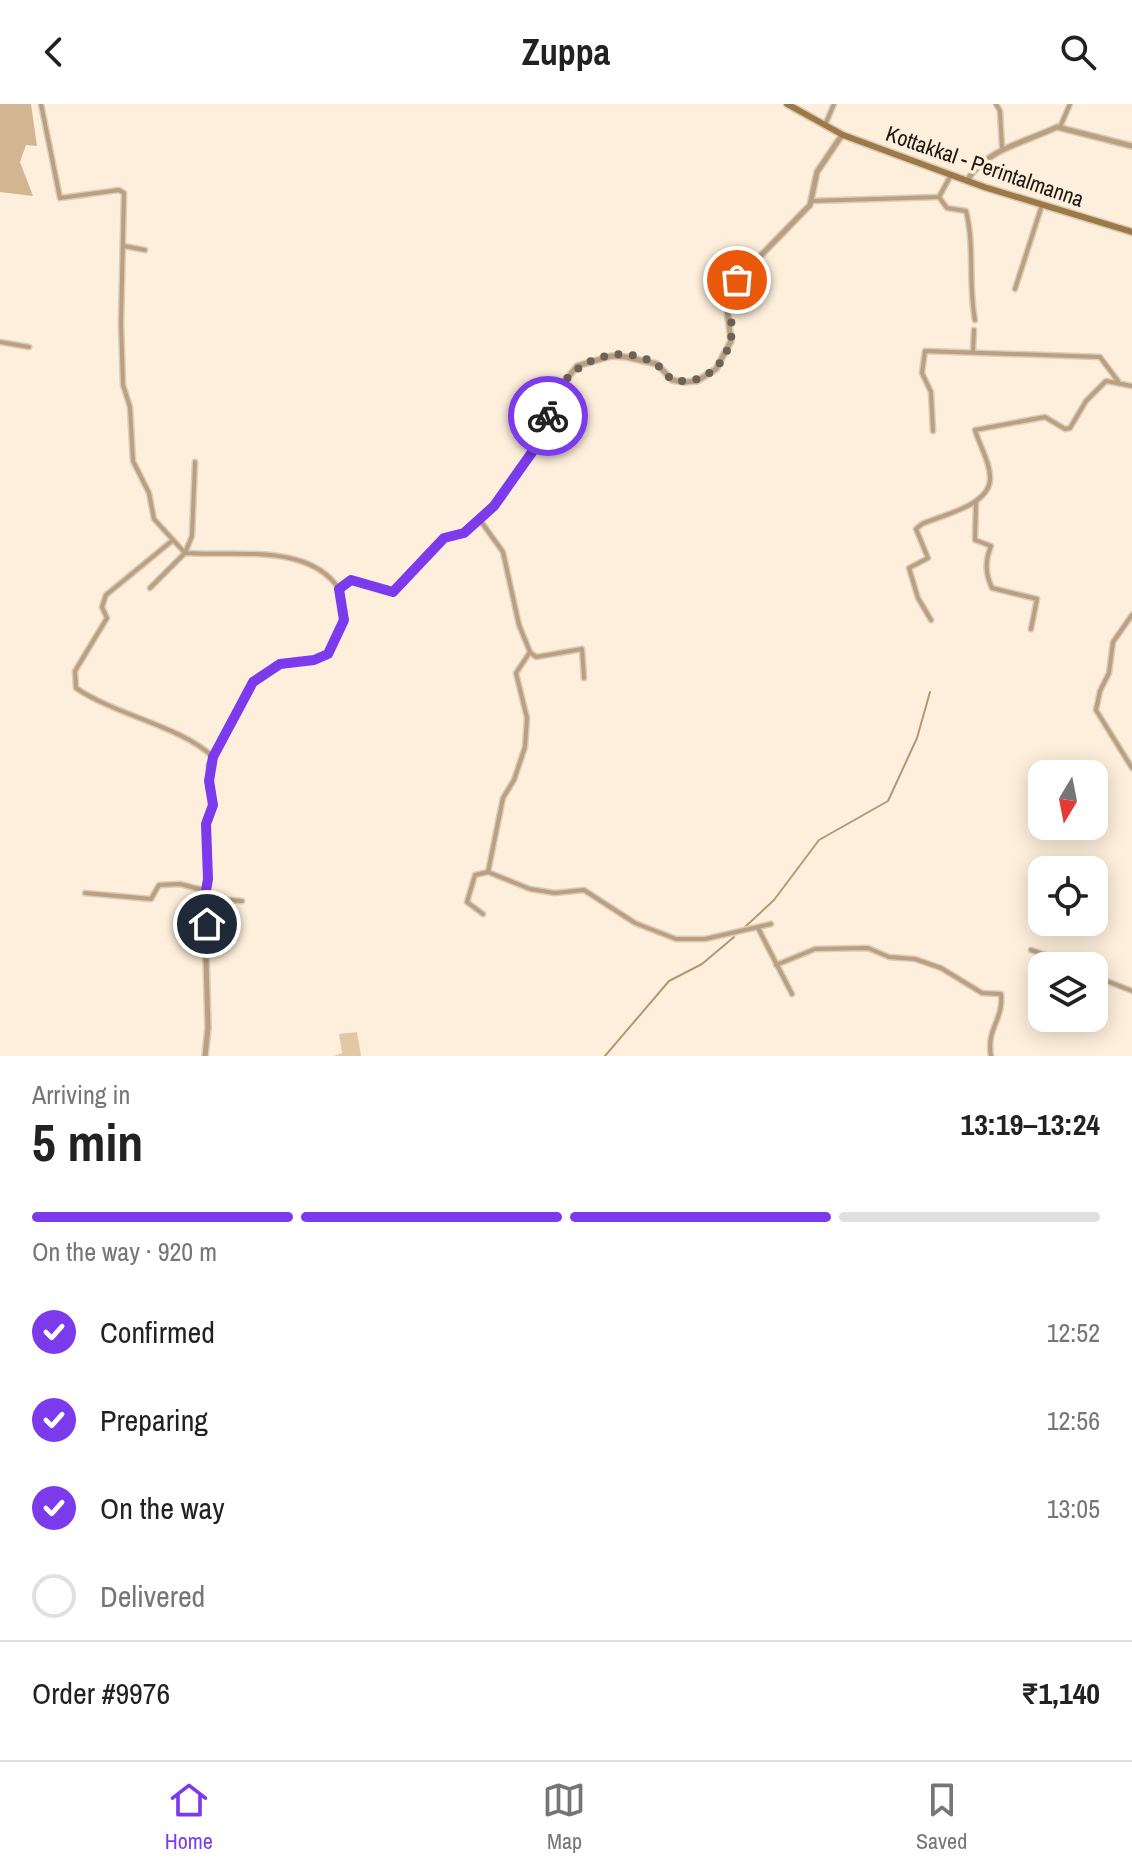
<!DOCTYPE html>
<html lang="en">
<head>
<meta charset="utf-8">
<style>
	body { margin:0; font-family:"Archivo Narrow",sans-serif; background:#f6f6f6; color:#222; height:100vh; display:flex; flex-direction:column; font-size:30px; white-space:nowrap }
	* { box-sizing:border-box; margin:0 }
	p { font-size:26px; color:#767676 }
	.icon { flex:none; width:44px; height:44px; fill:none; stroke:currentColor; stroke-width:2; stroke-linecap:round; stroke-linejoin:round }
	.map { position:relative; height:952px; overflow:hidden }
	.drawer { display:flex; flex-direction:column; background:#fff; flex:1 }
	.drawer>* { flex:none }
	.needle { width:52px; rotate:190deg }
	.fabs { position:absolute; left:1028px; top:656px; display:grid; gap:16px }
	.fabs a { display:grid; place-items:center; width:80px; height:80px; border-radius:16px; background:#fff; box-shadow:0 4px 20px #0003; font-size:40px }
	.pin { position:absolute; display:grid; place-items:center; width:68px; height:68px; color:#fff; margin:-34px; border:4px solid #fff; border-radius:50%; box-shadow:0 2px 8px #0007 }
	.courier { position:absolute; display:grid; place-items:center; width:80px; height:80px; margin:-40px; border:6px solid #7c3aed; border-radius:50%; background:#fff; color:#222; box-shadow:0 2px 10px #0007 }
	.overview em { font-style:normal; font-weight:700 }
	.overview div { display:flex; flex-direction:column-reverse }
	.overview { display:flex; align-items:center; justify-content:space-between; height:136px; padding:0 32px }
	h1 { font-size:52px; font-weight:700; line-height:60px }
	.bar { display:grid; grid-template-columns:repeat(4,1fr); gap:12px 8px; align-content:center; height:96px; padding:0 32px }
	.bar i { height:10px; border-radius:6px; background:#e0e0e0 }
	.bar .selected { background:#7c3aed }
	.bar p { grid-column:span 4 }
	.line { display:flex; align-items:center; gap:20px; padding:0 32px; border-top:2px solid #e0e0e0 }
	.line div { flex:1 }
	ol { padding:0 32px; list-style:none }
	li { display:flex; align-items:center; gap:24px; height:88px }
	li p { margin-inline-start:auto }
	li .icon { padding:8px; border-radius:50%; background:#7c3aed; color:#fff; stroke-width:4 }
	li:last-child { color:#767676 }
	li i { width:44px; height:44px; border:4px solid #e0e0e0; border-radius:50% }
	header { display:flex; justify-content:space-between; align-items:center; height:104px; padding:0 32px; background:#fff; font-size:36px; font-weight:700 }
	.tab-bar { display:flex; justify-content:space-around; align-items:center; height:112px; border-top:2px solid #e0e0e0; background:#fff; font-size:22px; color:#767676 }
	.tab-bar a { display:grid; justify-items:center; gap:4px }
	.tab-bar .selected { color:#7c3aed }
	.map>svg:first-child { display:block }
</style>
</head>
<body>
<header><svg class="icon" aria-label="back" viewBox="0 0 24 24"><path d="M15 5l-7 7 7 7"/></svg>Zuppa<svg class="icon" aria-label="search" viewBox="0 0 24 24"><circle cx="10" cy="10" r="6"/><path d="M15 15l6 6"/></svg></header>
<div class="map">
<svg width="1132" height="952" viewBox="0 0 1132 952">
	<rect width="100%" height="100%" fill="#feefdc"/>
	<!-- green -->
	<polygon fill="#e3c8a6" points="357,928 361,952 334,952 342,949 339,930"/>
	<!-- forest -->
	<polygon fill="#d2b591" points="0,0 31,0 37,42 26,41 20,58 33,92 0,88"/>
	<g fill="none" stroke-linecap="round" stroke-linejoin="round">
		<!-- stream -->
		<g stroke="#b39874" stroke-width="2">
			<polyline points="745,823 774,796 819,736 888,697 917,634 930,588"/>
			<polyline points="605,952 669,877 702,860 734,833"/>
		</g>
		<!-- minor casing -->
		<g stroke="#dacdbc" stroke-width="7">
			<g id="minor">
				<polyline points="41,0 60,94 119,86 124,89 121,219 123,281 130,303 133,357 149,389 154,415 185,449 192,432 195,358"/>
				<polyline points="996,0 1000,7 1002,43"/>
				<polyline points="825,21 834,0"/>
				<polyline points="1060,23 1070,0"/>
				<path d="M 939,93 L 947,104 L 966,107 C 975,143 968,179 975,216"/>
				<polyline points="811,97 939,93 951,71"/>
				<polyline points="124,142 145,146"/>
				<polyline points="1015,185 1042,101"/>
				<polyline points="0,238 29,243"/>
				<polyline points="973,247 974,226"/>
				<polyline points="933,327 931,288 922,269 925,247 1100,253 1118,277"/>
				<path d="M 976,398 L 975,436 L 991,442 C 985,457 985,469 992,484 L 1037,495 L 1031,525"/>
				<polyline points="480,416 503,448 519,521 530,548 516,569 527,614 525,643 514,676 503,694 488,768 530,785 555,789 584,786 635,819 676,835 705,835 771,820"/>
				<path d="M 173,436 L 106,491 L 102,503 L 107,514 L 75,567 L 76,584 C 115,611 181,622 213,653"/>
				<path d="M 150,484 L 185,449 C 232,453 309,438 339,485"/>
				<polyline points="1132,511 1113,538 1109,569 1100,587 1096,606 1132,664"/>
				<path d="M 931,516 L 918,494 L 909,464 L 928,454 L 916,425 L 922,420 C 942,411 988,402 990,376 C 991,360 979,340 975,326 L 1045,313 L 1065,325 L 1070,324 L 1086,297 L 1106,277 L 1132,282"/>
				<polyline points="530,548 536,553 582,545 584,574"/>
				<polyline points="85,789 151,795 159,781 180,780 207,787"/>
				<polyline points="207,794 242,797"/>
				<polyline points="483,810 467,798 475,771 488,768"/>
				<polyline points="758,824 792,890"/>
				<polyline points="1031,846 1057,855 1066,862"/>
				<path d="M 776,861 L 815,845 L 868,844 L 889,853 L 915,855 L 941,864 L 982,889 L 1001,890 C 1004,916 986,924 991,952"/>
				<polyline points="1094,872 1132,887"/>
			</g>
		</g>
		<!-- tertiary casing -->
		<g stroke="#dacdbc" stroke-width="8">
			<g id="tertiary">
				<path d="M 967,77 C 984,46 1026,38 1057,23 L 1132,42"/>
				<polyline points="205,952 208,924 206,853 209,835 203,804 208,775 206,720 213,701 209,661 253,578 280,560 314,556 328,550 344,516 339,485 351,476 393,488 444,434 464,429 502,393 540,337 554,291 577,262 611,252 626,253 657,260 672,276 684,278 697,277 716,265 731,237 727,205 737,176 810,101 817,68 842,31"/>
			</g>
		</g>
		<!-- secondary casing -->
		<g stroke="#dacdbc" stroke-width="9">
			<polyline id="secondary" points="787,0 843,31 984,83 1132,128"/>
		</g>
		<!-- minor -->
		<use href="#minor" stroke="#baa080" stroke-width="4"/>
		<!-- tertiary -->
		<use href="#tertiary" stroke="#baa080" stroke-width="5"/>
		<!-- secondary -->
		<use href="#secondary" stroke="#9d7947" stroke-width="6"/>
	</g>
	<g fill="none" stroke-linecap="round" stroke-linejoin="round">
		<!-- done -->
		<path stroke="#6c6358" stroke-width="8" stroke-dasharray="0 14.4" d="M 548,312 C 556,266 610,234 654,259 C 660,262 666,271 672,276 C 701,281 722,266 730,238 C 737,215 721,208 737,176"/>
		<!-- route -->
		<polyline stroke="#7c3aed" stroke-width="10" points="207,820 203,804 208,775 206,720 213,701 209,677 213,653 253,578 280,560 314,556 328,550 344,516 339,485 351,476 393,488 444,434 464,429 494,402 540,337 548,312"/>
	</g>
	<g text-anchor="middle" stroke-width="7" stroke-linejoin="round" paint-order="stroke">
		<!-- street labels -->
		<g font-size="22" fill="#1d1811" stroke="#feefdc">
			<text transform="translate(985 62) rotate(19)" y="8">Kottakkal - Perintalmanna</text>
		</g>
	</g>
</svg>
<div class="fabs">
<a><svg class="needle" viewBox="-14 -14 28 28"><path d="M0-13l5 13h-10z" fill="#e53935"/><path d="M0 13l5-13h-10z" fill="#767676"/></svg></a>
<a><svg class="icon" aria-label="locate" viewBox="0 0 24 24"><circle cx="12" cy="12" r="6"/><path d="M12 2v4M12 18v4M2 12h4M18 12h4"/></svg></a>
<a><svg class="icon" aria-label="layers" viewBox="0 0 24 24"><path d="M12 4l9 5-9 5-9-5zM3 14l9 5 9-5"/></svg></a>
</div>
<div class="pin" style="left:737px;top:176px;background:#ea580c"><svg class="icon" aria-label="bag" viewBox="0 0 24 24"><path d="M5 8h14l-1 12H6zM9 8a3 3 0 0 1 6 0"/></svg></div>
<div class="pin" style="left:207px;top:820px;background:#1f2937"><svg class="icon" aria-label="home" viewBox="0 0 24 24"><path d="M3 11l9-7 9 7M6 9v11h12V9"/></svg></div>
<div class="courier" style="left:548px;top:312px"><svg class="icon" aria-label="bike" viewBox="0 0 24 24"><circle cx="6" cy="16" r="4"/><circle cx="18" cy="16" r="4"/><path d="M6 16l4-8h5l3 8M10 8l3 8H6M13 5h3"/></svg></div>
</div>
<section class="drawer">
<div class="overview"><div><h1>5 min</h1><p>Arriving in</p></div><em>13:19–13:24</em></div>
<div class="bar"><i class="selected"></i><i class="selected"></i><i class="selected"></i><i></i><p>On the way · 920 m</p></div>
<ol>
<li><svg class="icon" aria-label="check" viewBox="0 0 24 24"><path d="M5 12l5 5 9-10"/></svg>Confirmed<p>12:52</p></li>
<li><svg class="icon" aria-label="check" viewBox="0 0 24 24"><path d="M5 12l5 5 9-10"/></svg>Preparing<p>12:56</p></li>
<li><svg class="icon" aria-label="check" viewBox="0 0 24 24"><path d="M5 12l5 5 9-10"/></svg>On the way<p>13:05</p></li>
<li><i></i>Delivered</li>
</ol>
<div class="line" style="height:104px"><div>Order #9976</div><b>₹1,140</b></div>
</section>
<nav class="tab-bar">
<a class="selected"><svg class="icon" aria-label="home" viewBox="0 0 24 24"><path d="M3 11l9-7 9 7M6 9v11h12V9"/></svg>Home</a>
<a><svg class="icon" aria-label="map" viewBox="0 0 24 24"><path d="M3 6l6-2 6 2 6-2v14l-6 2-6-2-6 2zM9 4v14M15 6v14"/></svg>Map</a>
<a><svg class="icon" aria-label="saved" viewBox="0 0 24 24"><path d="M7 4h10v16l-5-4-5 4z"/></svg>Saved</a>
</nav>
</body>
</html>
